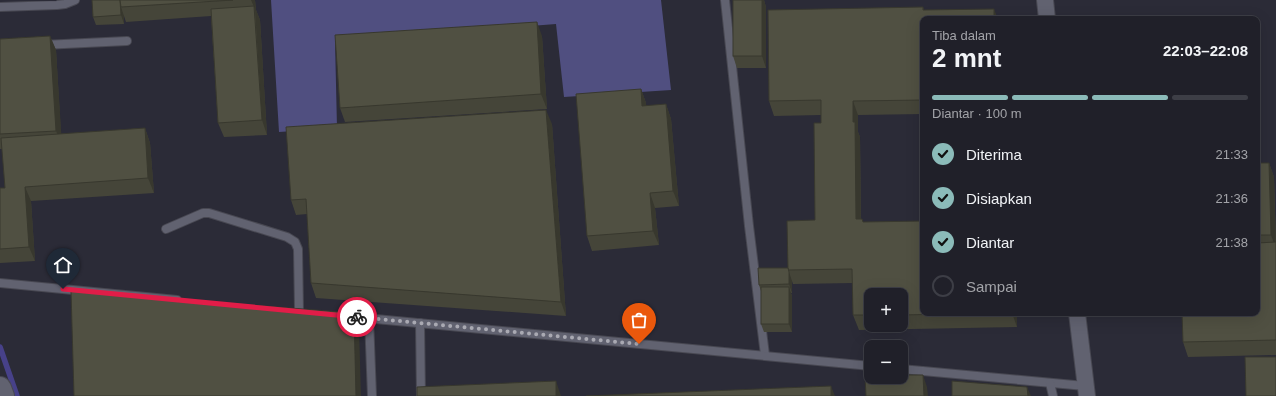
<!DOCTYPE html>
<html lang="id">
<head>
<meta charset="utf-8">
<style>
	body { margin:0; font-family:Arial,sans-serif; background:#282831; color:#f1f3f6; height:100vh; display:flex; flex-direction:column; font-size:15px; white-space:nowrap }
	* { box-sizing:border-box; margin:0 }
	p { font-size:13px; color:#a2a3a8 }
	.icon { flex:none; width:22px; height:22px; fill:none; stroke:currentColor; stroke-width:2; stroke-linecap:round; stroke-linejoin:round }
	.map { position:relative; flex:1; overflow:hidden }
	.panel { position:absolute; left:920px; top:16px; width:340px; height:300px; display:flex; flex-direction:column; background:#202029; border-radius:8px; box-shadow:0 4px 16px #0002,0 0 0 1px #3d3e46 }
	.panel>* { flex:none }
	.tools { position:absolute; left:864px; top:288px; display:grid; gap:8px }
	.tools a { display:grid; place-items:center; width:44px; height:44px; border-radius:8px; background:#202029; box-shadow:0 4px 16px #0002,0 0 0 1px #3d3e46; font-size:20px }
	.pin { position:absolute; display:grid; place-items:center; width:34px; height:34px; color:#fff; margin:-41px -17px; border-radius:50% 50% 50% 0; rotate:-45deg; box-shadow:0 0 4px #0007 }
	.pin .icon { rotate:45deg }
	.courier { position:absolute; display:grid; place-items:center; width:40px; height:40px; margin:-20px; border:3px solid #e11d48; border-radius:50%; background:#fff; color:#222; box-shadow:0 1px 5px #0007 }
	.overview em { font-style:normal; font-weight:800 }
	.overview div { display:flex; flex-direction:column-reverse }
	.overview { display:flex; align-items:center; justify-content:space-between; height:68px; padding:0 12px }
	h1 { font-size:26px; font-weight:800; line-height:30px }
	.bar { display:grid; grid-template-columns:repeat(4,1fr); gap:6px 4px; align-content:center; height:48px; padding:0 12px }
	.bar i { height:5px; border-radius:3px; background:#3d3e46 }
	.bar .selected { background:#8bbbb9 }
	.bar p { grid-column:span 4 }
	ol { padding:0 12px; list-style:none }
	li { display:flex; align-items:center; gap:12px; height:44px }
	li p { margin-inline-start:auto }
	li .icon { padding:4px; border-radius:50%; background:#8bbbb9; color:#111; stroke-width:4 }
	li:last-child { color:#a2a3a8 }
	li i { width:22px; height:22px; border:2px solid #3d3e46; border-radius:50% }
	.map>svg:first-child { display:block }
</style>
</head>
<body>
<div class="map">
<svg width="1276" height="396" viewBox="0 0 1276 396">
	<rect width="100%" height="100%" fill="#2b2b37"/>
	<!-- green -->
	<polygon fill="#504f80" points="271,0 661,0 671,90 564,97 556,24 335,41 337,128 279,132"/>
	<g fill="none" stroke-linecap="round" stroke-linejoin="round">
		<!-- stream -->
		<polyline stroke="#474189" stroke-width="5.5" points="0,347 17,396"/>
		<!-- lane casing -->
		<g stroke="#484852" stroke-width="10">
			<g id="lane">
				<polyline points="725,0 749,226 765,355"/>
				<polyline points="0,7 57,5 65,4 75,0"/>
				<polyline points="43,45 127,41"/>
				<polyline points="166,229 203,213 209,213 287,237 295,242 298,249 299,311"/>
				<polyline points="0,283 177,300"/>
				<polyline points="344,316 871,366"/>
				<polyline points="369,318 372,396"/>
				<polyline points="420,323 421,396"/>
				<polyline points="901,369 1085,386"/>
				<polyline points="1050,383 1053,396"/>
			</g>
		</g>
		<!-- street casing -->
		<g stroke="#484852" stroke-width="18">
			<g id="street">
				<polyline points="1045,0 1047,19"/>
				<polyline points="1077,313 1087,396"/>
			</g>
		</g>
		<!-- secondary casing -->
		<g stroke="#484852" stroke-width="24">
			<polyline id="secondary" points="0,388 3,396"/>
		</g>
		<!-- lane -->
		<use href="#lane" stroke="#616270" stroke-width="8"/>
		<!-- street -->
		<use href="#street" stroke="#616270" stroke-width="16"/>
		<!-- secondary -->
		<use href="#secondary" stroke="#616270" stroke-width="22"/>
	</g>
	<!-- wall -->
	<g fill="#454539" fill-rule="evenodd">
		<polygon points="92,0 255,0 256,10 260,20 267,135 224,137 218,123 211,16 126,22 124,16 124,24 96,25 93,17"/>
		<polygon points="733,0 764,0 766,7 766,68 737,68 733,56"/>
		<path d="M 923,7 L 924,10 L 923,19 L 923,114 L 858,115 L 858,132 L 860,137 L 861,219 L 923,313 L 1017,313 L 1017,327 L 859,330 L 853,315 L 853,283 L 793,284 L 792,281 L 792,293 L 791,293 L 792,296 L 792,332 L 764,332 L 761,324 L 761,291 L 759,285 L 788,268 L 815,220 L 821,123 L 821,115 L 774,116 L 769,101 ZM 871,295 L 901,295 L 901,325 L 871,325 Z"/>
		<polygon points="50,36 56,50 61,134 145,128 150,143 154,193 31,201 35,261 0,263 0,188 5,188 2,149 0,149 0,39"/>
		<polygon points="542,36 547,109 345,122 340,108"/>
		<polygon points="641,89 646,103 646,106 666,104 671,119 679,206 655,208 659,245 592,251 587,236"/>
		<polygon points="552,124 566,316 316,298 311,283 307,214 296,215 291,200"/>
		<polygon points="1257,163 1269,163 1274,177 1276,242 1276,355 1188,357 1183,342 1257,313"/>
	</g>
	<!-- shaded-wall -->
	<g fill="#38382e">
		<polygon points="251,0 255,0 256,10 260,20 267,135 262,120 255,9"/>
		<polygon points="762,0 764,0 766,7 766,68 762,56"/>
		<polygon points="121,7 124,16 124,24 121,15"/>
		<polygon points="994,9 998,19 994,19"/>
		<polygon points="537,22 542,36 547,109 541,94"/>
		<polygon points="50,36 56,50 62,145 56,131"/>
		<polygon points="641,89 646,103 648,121 642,106"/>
		<polygon points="853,101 858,115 858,132 860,137 861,234 856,219 853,122"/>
		<polygon points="666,104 671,119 679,206 673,191"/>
		<polygon points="546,110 552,124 566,316 561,302"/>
		<polygon points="145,128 150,143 154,193 148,178"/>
		<polygon points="1269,163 1274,177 1276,249 1271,235"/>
		<polygon points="25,187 31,201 35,261 29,247"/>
		<polygon points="650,193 655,208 659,245 653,231"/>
		<polygon points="789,272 792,281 792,293 789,284"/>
		<polygon points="789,287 792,296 792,332 789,324"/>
		<polygon points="354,313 359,327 361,396 356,396"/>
		<polygon points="1012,313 1017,313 1017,327"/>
		<polygon points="923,375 927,387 928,396 924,396"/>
		<polygon points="556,381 561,396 556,396"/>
		<polygon points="831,386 835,396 831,396"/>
		<polygon points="1027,387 1031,396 1028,396"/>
	</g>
	<!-- building -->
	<g fill="#505042" stroke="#38382e">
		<polygon points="92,0 120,0 121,15 93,17"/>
		<polygon points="120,0 233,0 121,7"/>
		<rect x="733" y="0" width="29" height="56"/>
		<polygon points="254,6 262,120 218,123 211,9"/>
		<polygon points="923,7 923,10 994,9 994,19 923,19 923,100 853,101 853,122 855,122 856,219 862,219 863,222 923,221 923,313 1000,313 901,315 901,295 871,295 871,315 853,315 852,269 788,270 787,221 815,220 814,123 821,123 821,100 769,101 768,10"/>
		<polygon points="537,22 541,94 340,108 335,35"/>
		<polygon points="50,36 56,131 0,134 0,39"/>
		<polygon points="641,89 642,106 666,104 673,191 650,193 653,231 587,236 576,94"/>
		<polygon points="546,110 561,302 311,283 306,199 291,200 286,127"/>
		<polygon points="145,128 148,178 25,187 29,247 0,249 0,188 5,188 1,138"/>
		<polygon points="1257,163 1269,163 1271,235 1257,235"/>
		<polygon points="1276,242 1276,340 1183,342 1182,313 1257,313 1257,243"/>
		<polygon points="758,268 788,268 789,272 789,284 759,285"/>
		<rect x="761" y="287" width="28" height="37"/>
		<polygon points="71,291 354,313 356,396 74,396"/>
		<polygon points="1245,357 1276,357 1276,396 1246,396"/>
		<polygon points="901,375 923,375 924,396 866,396 865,377 901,377"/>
		<polygon points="556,381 556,396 417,396 417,387"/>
		<polygon points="952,381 1027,387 1028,396 952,396"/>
		<polygon points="831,386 831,396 586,396"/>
	</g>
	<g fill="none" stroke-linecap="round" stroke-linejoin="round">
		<!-- done -->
		<polyline stroke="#a9a9b2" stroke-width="4" stroke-dasharray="0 7.2" points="357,317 639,344"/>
		<!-- route -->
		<polyline stroke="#e11d48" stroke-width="5" points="63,289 357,317"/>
	</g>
</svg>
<div class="tools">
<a>+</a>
<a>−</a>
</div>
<div class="pin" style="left:639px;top:344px;background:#ea580c"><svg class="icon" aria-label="bag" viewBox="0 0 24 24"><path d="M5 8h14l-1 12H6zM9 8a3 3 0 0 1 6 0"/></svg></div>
<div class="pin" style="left:63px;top:289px;background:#1f2937"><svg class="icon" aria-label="home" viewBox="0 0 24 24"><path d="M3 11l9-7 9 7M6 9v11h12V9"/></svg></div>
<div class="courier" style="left:357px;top:317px"><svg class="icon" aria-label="bike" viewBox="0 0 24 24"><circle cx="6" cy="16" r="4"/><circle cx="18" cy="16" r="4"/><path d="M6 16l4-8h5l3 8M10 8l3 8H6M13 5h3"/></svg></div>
<section class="panel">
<div class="overview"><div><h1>2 mnt</h1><p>Tiba dalam</p></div><em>22:03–22:08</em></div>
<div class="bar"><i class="selected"></i><i class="selected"></i><i class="selected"></i><i></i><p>Diantar · 100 m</p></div>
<ol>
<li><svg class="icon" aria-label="check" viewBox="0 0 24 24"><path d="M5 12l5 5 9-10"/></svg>Diterima<p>21:33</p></li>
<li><svg class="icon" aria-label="check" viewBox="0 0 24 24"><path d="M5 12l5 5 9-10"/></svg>Disiapkan<p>21:36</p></li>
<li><svg class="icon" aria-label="check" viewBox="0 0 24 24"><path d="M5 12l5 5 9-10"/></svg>Diantar<p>21:38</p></li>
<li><i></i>Sampai</li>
</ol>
</section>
</div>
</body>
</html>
